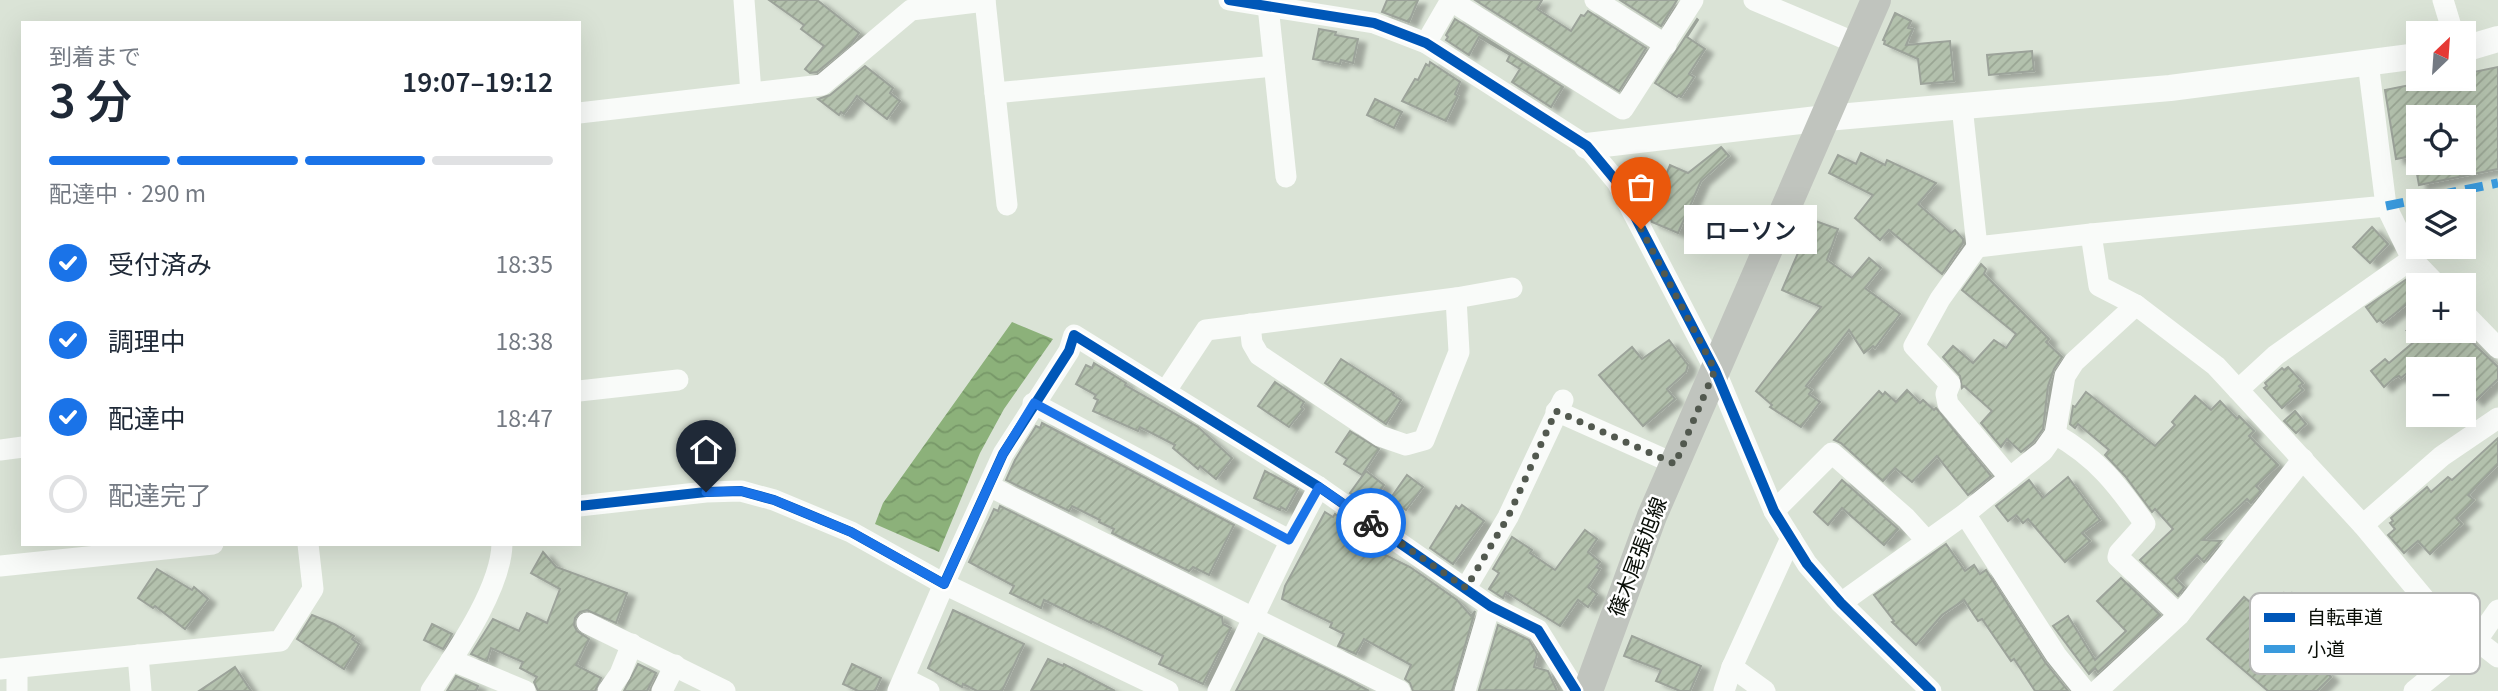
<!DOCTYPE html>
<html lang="ja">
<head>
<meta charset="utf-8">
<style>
	body { margin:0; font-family:Georgia,"Noto Sans JP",serif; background:#f6f6f7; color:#1f2937; height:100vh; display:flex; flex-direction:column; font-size:26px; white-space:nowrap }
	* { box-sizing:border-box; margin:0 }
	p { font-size:23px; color:#747a83 }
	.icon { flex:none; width:38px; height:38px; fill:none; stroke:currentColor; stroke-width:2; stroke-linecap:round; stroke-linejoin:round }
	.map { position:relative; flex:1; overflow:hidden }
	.panel { position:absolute; left:21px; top:21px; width:560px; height:525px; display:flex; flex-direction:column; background:#fff; border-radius:0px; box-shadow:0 7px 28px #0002 }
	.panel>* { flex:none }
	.needle { width:46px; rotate:25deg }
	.controls { position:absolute; left:2406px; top:21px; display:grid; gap:14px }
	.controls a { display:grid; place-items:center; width:70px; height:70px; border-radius:0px; background:#fff; box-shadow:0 7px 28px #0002; font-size:35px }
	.pin { position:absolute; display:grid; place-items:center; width:60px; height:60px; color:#fff; margin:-72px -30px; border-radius:50% 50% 50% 0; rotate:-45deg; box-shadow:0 0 7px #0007 }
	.pin .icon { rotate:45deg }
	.courier { position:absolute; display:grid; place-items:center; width:70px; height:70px; margin:-35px; border:5px solid #1a73e8; border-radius:50%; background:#fff; color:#222; box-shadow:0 2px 9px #0007 }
	.bubble { position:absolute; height:49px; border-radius:0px; background:#fff; box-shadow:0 7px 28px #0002; font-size:23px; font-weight:600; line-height:49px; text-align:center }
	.summary em { font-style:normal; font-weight:600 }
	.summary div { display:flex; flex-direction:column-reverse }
	.summary { display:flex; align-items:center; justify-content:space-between; height:119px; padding:0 28px }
	h1 { font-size:46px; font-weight:600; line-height:52px }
	.bar { display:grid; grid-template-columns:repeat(4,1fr); gap:10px 7px; align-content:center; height:84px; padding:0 28px }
	.bar i { height:9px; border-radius:5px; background:#e0e1e3 }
	.bar .current { background:#1a73e8 }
	.bar p { grid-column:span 4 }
	ol { padding:0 28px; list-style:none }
	li { display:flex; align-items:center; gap:21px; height:77px }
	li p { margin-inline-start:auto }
	li .icon { padding:7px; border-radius:50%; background:#1a73e8; color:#fff; stroke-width:4 }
	li:last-child { color:#747a83 }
	li i { width:38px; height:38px; border:4px solid #e0e1e3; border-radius:50% }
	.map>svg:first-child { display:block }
</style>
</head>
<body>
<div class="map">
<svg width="2498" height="691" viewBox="0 0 2498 691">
	<defs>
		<pattern id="water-waves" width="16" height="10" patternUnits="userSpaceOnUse" patternTransform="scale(1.75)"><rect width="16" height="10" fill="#8cb17a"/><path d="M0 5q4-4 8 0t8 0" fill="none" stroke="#779768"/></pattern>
		<pattern id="building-hatch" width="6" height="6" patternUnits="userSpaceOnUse" patternTransform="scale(1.75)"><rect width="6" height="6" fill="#b3c1ad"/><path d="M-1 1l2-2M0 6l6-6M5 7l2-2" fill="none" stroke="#99a593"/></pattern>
		<filter id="shadow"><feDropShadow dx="8" dy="4.5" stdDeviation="2" flood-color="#0004"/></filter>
	</defs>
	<rect width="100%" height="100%" fill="#dae3d6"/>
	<!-- water -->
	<polygon fill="url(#water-waves)" points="1012,322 1053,339 1004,409 980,453 939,552 875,524 883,503"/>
	<!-- building -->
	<g fill="url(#building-hatch)" stroke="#9ca39a" stroke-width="2" filter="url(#shadow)">
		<polygon points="769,0 817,0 859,33 851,44 817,72 810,73 805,69 824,46 801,29 804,25"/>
		<polygon points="1387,0 1418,0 1409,22 1382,12"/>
		<polygon points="1475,0 1542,0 1537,9 1571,31 1581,15 1584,16 1588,11 1646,48 1619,91"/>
		<polygon points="1620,0 1677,0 1661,26"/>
		<polygon points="1895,13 1911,21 1908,28 1913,29 1906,45 1950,41 1954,81 1921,84 1918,59 1884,44 1885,41 1883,40"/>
		<polygon points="1455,19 1563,87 1551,107 1512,82 1520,69 1507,61 1510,55 1479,37 1469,55 1446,40 1448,37 1446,35"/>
		<polygon points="1697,19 1698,20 1687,37 1705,49 1689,74 1694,77 1681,97 1679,95 1677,97 1655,83"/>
		<polygon points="1319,29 1336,32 1335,35 1358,39 1353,63 1341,60 1340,64 1313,59"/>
		<polygon points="2032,51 2034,71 1989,75 1987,55"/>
		<polygon points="1430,62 1460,82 1455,94 1458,96 1446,121 1402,101 1415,79 1418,80 1426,64 1429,66"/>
		<polygon points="865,66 893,88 890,93 900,101 887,119 857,96 844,114 841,112 839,115 818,99 830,95"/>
		<polygon points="2498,67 2498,169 2419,185 2415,163 2464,163 2464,117 2418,117 2418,155 2396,159 2385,90 2440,79 2464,79 2464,74"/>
		<polygon points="1375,99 1402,112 1394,128 1367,115"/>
		<polygon points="1721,147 1729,156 1701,181 1678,233 1652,222 1649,215 1670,165 1688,173"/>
		<polygon points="1861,153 1885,165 1887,160 1936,183 1918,204 1951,233 1955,230 1963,239 1963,243 1942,274 1889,230 1880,240 1855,218 1873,195 1829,173 1838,155 1856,164"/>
		<polygon points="1807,218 1838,229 1827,260 1852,278 1869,258 1881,268 1865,288 1900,314 1875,348 1873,346 1864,353 1849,330 1806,386 1812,390 1809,394 1820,402 1801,427 1770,407 1772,405 1756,391 1821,307 1782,290 1801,246 1797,245"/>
		<polygon points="2372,227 2388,244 2370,263 2353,247"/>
		<polygon points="1981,264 1986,269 1984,274 2049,339 2046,342 2062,357 2054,369 2048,386 2043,429 2033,442 2021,452 2007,439 2001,447 1981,423 1992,411 1964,386 1962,388 1960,376 1943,357 1953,346 1973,363 1994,340 2006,348 2016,334 1962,290"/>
		<polygon points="2407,279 2418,295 2383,323 2380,320 2377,322 2366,307"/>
		<polygon points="2407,331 2460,331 2498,367 2498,379 2475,401 2464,390 2464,369 2412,369 2401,378 2399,376 2394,378 2384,387 2371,371 2385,359 2389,363 2415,341"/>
		<polygon points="1669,340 1688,365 1686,372 1667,389 1675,399 1643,426 1599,375 1632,347 1642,359"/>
		<polygon points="1341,359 1394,393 1393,395 1401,400 1386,424 1325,383"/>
		<polygon points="1094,363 1126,383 1125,385 1198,427 1232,458 1216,479 1200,466 1198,469 1173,448 1175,445 1140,427 1138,431 1093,411 1098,400 1094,398 1096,395 1076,384 1086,365 1092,368"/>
		<polygon points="2288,367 2303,383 2299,386 2303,390 2282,408 2264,388 2267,386 2265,383 2282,368 2284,370"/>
		<polygon points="1275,382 1304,402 1301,407 1303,409 1289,427 1258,406"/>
		<polygon points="1907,390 1920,403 1923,400 1934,410 1936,408 1991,476 1968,495 1937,456 1912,482 1895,468 1883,481 1841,443 1834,440 1879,391 1883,395 1885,392 1896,402"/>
		<polygon points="2086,392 2155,446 2175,425 2172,422 2195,396 2211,410 2220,401 2237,419 2239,416 2254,431 2249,436 2278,465 2256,486 2261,491 2251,503 2247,499 2203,540 2221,541 2204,562 2197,555 2175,578 2184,587 2178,596 2140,560 2173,529 2155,509 2152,512 2125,476 2105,455 2109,450 2078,424 2075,428 2070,424 2073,406 2075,407"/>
		<polygon points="2295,411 2306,424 2296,433 2284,421"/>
		<polygon points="1042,423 1234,525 1209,575 1193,567 1189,571 1112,533 1114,529 1099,522 1100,520 1072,506 1069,511 1006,480 1015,460 1036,426 1040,428"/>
		<polygon points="1350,431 1379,449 1362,475 1344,464 1347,459 1336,452"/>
		<polygon points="2498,438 2498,464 2468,495 2474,500 2456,518 2462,524 2430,554 2418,541 2404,553 2388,535 2395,529 2390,523 2393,521 2391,518 2427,487 2431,492 2448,477 2452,480"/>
		<polygon points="1265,471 1298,489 1286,510 1281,507 1280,510 1254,498"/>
		<polygon points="1366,471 1384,485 1370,506 1350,493"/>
		<polygon points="1407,475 1423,487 1406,510 1390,499"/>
		<polygon points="2068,477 2100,520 2082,533 2090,541 2065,562 2028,519 2023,523 2016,515 2008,521 1996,506 2029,480 2043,498"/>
		<polygon points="1842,480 1898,529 1884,545 1842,508 1828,525 1814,512"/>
		<polygon points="1462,505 1484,521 1453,564 1430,548 1453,511 1456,506 1459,509"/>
		<polygon points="1000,506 1222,617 1223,624 1231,628 1203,684 1159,664 1163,656 1091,621 1091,623 1044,600 1041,608 1010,593 1014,586 969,562 994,509 998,511"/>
		<polygon points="1325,512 1333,517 1335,514 1359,532 1355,540 1410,567 1457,600 1471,616 1475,611 1452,691 1413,691 1410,683 1405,679 1411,665 1364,639 1356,654 1338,646 1344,634 1330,627 1332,623 1282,599 1285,586"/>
		<polygon points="1585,530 1597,539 1588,552 1600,562 1596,567 1600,569 1588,587 1597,594 1588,607 1578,600 1560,626 1506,592 1503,598 1489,589 1499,573 1493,569 1512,537 1532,550 1530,553 1555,570"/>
		<polygon points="1946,544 1965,571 1974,565 1980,574 1986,570 2045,662 2068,691 2035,691 2014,659 2011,661 1982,619 1978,621 1964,600 1942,615 1916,645 1892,622 1894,621 1874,595"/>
		<polygon points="543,552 556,567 627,593 616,623 587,610 580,612 575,618 574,625 577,631 589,639 576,665 601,678 595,691 538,691 534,682 537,677 520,668 523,662 491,648 487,661 471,654 493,619 519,631 527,613 547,623 560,589 531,573"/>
		<polygon points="157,569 192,590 194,587 208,599 185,629 155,606 153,608 138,598"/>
		<polygon points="2121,578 2160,615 2098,672 2095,668 2089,674 2053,626 2068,616 2095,660 2126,631 2097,601"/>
		<polygon points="2284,593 2289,597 2292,593 2313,611 2309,615 2312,618 2294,639 2311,653 2310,657 2331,677 2317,691 2268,691 2207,639 2244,597 2265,615"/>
		<polygon points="953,610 1024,644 1002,691 977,691 963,684 962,687 928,668"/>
		<polygon points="312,615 334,624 354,636 352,639 359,644 344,669 297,639"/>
		<polygon points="432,624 452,634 443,649 424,640"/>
		<polygon points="1498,625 1529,640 1537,654 1534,667 1548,671 1557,691 1479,690"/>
		<polygon points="1632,636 1701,666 1690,691 1680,691 1656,681 1661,670 1624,656"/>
		<polygon points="1264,638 1345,678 1369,691 1236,691"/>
		<polygon points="1048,659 1063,666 1064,664 1115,691 1031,691"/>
		<polygon points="638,664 656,673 647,691 624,691"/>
		<polygon points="852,664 881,678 875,691 858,691 843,684"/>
		<polygon points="235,667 251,691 199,691"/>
		<polygon points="456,676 478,686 476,691 447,691"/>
	</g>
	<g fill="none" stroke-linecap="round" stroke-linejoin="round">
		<!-- minor -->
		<g stroke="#f9fbf9" stroke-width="21">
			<polyline points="744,0 751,93"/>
			<polyline points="985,0 1007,205"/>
			<polyline points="1229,0 1374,23 1426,43 1587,146 1617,182 1715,370 1774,511 1807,564 1841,603 1931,691"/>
			<polyline points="1450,0 1623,109 1693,0"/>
			<polyline points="1595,0 1666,45"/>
			<polyline points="1754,0 1858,44"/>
			<polyline points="2443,0 2453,33"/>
			<polyline points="1268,6 1286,177"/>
			<polyline points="1426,43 1451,0"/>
			<polyline points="995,93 1274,66"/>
			<polyline points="1962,106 1977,247 2091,234 2099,286 2136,305 2216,366 2363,525 2427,602 2498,657"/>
			<polyline points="579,113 822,85 911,10 985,1"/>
			<polyline points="2386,206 2412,259 2437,285"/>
			<polyline points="2091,234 2386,206 2368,62"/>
			<polyline points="1977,247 1940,299 1914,346 1950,384 1946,394 1948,404 2010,478"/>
			<polyline points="2464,313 2498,348"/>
			<polyline points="1250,324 1252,343 1259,355 1380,436 1406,445 1424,440 1459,352 1456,298"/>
			<polyline points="2238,390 2276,355 2412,259"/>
			<polyline points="579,391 678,380"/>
			<polyline points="1165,392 1206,330 1456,298 1512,288"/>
			<polyline points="1033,403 1289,540"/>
			<polyline points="1556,411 1675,464"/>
			<path d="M 2055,434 C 2097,458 2117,484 2145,524 L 2119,553 L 2118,557 L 2179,615"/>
			<polyline points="0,450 23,447"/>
			<polyline points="989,486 1400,691"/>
			<polyline points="579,506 706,492 741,491 774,500 851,532 944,584 1003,454 1069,351 1074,335 1319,487 1490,606 1538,630 1576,691"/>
			<polyline points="1774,511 1832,453 1906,518 1926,540"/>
			<polyline points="1965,514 2056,655 2085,691"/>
			<polyline points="2363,525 2442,456 2498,418"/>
			<polyline points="0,566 213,544"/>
			<polyline points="1466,588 1508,517 1563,400"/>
			<polyline points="1841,603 1965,514 2043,451 2055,434 2065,376 2074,362 2136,305"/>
			<polyline points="587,623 725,691"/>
			<polyline points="138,655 141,691"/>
			<polyline points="451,660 525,691"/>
			<polyline points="1732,667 1765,691"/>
			<polyline points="17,668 17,691"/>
			<polyline points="0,669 280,641 313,589 308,544"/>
			<polyline points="905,679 929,691"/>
			<path d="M 431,691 C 456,653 501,589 502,544"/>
			<polyline points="608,691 620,674 632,644"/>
			<polyline points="662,691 675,665"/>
			<polyline points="898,691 944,584 1168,691"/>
			<path d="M 1218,691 C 1252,623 1282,553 1319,487"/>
			<polyline points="1465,691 1490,606"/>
			<polyline points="1724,691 1732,667 1791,538"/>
			<polyline points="2097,691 2179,615 2303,459"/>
			<polyline points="2414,691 2477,640 2498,610"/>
		</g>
		<!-- tertiary -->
		<g stroke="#f9fbf9" stroke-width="26">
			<polyline points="2464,49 2498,39"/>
			<polyline points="1587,146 1826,118 2170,88 2418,56"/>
		</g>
		<!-- secondary -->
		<polyline stroke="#c0c4be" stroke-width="30" points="1588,691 1652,516 1876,0"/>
		<!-- quiet -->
		<polyline stroke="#3a9add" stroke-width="9" stroke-dasharray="18 9" stroke-linecap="butt" points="2386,206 2498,183"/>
		<!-- cycleway casing -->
		<g stroke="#fff" stroke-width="15">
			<g id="cycleway">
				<polyline points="1229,0 1374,23 1426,43 1587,146 1617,182 1715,370 1774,511 1807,564 1841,603 1931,691"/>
				<polyline points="579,506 706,492 741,491 774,500 851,532 944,584 1003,454 1069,351 1074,335 1319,487 1490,606 1538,630 1576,691"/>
			</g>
		</g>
		<!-- cycleway -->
		<use href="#cycleway" stroke="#0057b8" stroke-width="10"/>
	</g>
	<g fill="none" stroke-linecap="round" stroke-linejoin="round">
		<!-- done -->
		<polyline stroke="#52594f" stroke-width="7" stroke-dasharray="0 12.6" points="1371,523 1466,588 1508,517 1556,411 1675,464 1715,370 1641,229"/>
		<!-- route -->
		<polyline stroke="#1a73e8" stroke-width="9" points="706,492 741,491 774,500 851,532 944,584 1003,454 1034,403 1289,540 1319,487 1371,523"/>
	</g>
	<g text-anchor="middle" stroke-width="5" stroke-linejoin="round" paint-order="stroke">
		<!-- street labels -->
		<g font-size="21" fill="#090e07" stroke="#fff">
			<text transform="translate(1638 557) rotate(-69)" y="7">篠木尾張旭線</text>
		</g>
	</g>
	<!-- legend -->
	<rect x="2250" y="593" width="230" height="81" rx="10" fill="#fff" stroke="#b5b7b5" stroke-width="2"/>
	<rect x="2264" y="613" width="31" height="9" fill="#0057b8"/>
	<rect x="2264" y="645" width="31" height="8" fill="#3a9add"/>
	<g font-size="19" fill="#090e07">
		<text x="2307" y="624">自転車道</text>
		<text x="2307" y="656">小道</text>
	</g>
</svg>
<div class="controls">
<a><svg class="needle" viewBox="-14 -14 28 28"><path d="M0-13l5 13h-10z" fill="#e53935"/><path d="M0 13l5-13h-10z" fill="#747a83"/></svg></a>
<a><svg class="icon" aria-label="locate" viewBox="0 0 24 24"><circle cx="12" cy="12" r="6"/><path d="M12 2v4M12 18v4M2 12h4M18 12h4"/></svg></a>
<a><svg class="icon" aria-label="layers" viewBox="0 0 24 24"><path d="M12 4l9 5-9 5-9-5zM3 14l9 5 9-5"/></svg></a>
<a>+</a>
<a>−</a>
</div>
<div class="pin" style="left:1641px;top:229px;background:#ea580c"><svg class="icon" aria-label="bag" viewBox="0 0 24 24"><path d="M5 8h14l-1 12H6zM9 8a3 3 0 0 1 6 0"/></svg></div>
<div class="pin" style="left:706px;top:492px;background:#1f2937"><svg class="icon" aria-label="home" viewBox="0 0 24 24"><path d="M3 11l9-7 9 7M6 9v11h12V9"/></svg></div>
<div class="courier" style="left:1371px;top:523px"><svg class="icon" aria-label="bike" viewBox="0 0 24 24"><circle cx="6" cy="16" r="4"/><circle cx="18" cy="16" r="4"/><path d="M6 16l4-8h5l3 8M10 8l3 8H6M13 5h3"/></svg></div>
<div class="bubble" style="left:1684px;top:205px;width:133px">ローソン</div>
<section class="panel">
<div class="summary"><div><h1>3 分</h1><p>到着まで</p></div><em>19:07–19:12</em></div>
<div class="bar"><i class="current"></i><i class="current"></i><i class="current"></i><i></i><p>配達中 · 290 m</p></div>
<ol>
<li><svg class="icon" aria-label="check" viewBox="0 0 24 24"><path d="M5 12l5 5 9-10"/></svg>受付済み<p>18:35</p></li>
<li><svg class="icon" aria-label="check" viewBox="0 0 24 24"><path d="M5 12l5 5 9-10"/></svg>調理中<p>18:38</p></li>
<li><svg class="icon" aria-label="check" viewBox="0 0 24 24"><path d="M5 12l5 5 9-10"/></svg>配達中<p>18:47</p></li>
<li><i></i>配達完了</li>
</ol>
</section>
</div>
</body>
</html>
